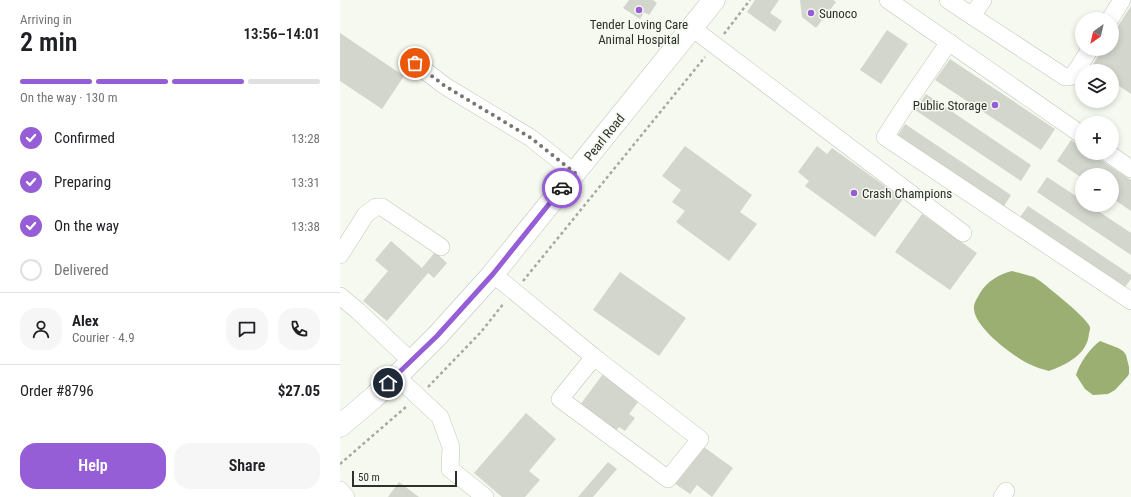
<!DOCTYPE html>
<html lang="en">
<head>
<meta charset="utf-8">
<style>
	body { margin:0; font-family:"Roboto Condensed",sans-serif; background:#f6f6f6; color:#202124; height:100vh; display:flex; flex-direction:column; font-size:15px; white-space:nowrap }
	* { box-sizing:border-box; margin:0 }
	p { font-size:13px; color:#757577 }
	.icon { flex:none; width:22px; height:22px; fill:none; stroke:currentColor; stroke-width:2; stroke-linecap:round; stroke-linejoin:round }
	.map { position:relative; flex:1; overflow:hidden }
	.drawer { display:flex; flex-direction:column; background:#fff; width:340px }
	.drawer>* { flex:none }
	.needle { width:26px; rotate:214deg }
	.controls { position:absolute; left:735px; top:12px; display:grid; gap:8px }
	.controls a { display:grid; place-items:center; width:44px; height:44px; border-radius:50%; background:#fff; box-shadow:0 2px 6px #0003; font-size:20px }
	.scale { position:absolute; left:12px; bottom:10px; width:105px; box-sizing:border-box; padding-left:4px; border:2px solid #2f302c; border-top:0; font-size:11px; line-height:14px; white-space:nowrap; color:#2f302c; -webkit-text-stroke:3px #f5f9ef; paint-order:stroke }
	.pin { position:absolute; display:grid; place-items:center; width:34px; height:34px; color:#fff; margin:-17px; border:2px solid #fff; border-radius:50%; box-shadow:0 1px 4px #0007 }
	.courier { position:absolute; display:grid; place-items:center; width:40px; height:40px; margin:-20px; border:3px solid #955ed6; border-radius:50%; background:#fff; color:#222; box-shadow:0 1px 5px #0007 }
	.head em { font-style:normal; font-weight:600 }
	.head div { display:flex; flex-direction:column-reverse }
	.head { display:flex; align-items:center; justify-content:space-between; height:68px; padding:0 20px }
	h1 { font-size:26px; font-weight:600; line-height:30px }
	.bar { display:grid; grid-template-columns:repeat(4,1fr); gap:6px 4px; align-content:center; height:48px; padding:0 20px }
	.bar i { height:5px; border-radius:3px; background:#e0e0e0 }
	.bar .selected { background:#955ed6 }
	.bar p { grid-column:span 4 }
	.line { display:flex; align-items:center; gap:10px; padding:0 20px; border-top:1px solid #e0e0e0 }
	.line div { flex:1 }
	.round { display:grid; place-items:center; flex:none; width:42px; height:42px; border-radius:16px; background:#f6f6f6 }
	ol { padding:0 20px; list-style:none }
	li { display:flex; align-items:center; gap:12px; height:44px }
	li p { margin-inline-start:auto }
	li .icon { padding:4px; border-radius:50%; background:#955ed6; color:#fff; stroke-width:4 }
	li:last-child { color:#757577 }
	li i { width:22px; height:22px; border:2px solid #e0e0e0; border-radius:50% }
	.action { display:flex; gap:8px; margin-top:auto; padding:8px 20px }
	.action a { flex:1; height:46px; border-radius:16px; background:#955ed6; color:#fff; font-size:16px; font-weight:600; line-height:46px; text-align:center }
	.action a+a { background:#f6f6f6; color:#202124 }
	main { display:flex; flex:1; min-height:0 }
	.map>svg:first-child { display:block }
</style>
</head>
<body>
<main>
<section class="drawer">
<div class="head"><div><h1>2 min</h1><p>Arriving in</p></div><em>13:56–14:01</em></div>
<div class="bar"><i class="selected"></i><i class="selected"></i><i class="selected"></i><i></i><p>On the way · 130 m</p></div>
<ol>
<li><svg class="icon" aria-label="check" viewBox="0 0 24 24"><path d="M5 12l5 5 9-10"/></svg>Confirmed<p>13:28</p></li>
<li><svg class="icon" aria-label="check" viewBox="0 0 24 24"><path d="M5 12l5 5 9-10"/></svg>Preparing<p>13:31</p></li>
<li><svg class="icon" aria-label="check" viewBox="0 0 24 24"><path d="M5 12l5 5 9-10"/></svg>On the way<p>13:38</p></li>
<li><i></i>Delivered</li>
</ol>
<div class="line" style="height:72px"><a class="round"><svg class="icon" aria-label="person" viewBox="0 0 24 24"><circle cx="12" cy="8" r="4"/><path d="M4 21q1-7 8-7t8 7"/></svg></a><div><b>Alex</b><p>Courier · 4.9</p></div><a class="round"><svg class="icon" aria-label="chat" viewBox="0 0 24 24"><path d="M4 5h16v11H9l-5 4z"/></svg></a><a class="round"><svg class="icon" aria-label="phone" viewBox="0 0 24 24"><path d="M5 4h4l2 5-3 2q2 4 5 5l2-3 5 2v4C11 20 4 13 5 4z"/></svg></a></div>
<div class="line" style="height:52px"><div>Order #8796</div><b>$27.05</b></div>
<div class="action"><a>Help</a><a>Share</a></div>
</section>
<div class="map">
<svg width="791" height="497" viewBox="0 0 791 497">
	<rect width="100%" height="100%" fill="#f5f9ef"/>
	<!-- water -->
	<g fill="#9caf72">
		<path d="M 672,271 L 694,277 L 700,281 C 709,288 747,318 750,327 C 750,329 750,331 749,333 C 748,354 726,365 709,371 C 702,369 695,367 689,364 C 673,356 635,328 634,309 C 633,304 638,297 640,293 C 647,281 660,274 672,271 Z"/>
		<path d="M 760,341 L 778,348 L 783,351 L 786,355 L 789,367 L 789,374 L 787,377 L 775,390 L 768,394 L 753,395 L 745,389 L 736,375 C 739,364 750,348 760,341 Z"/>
	</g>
	<!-- building -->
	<g fill="#d3d6cd">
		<polygon points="289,0 313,0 317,3 309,15 304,12 300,19 283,8"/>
		<polygon points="415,0 439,0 430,13 442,21 435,32 407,12"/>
		<polygon points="460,0 493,0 496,2 476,28 462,17"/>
		<polygon points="791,6 791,94 772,81 772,71 757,71 751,67 763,49 772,49 772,35"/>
		<polygon points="547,30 568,44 541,84 520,70"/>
		<polygon points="0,33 64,76 42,109 0,81"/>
		<polygon points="610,59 715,129 701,150 595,80"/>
		<polygon points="586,94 691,165 681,181 575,110"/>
		<polygon points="565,124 671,195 664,206 558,135"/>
		<polygon points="731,140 742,147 742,153 750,153 791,180 791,211 772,198 772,175 742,175 742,178 717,161"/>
		<polygon points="345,146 412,195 400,212 417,224 389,261 336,222 345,211 332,202 341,190 322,176"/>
		<polygon points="477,146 487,154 492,148 563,199 535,237 465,186 469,181 458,172"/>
		<polygon points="707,177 742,200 742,205 749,205 791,233 791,255 697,192"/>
		<polygon points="688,206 791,275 791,279 785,287 680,217"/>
		<polygon points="582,214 637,253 610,290 555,252"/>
		<polygon points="51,241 82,268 95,252 107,263 94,278 88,273 47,321 23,301 48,271 35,260"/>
		<polygon points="280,272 346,318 319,356 253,310"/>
		<polygon points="266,370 302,397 289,414 295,418 285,431 279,427 276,431 240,405"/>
		<polygon points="186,413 216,439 189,471 200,480 185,497 162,497 134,473"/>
		<polygon points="361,445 393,468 372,497 357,485 350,494 334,483"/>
		<polygon points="268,462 277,469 253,497 238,497"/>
		<polygon points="59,482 79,497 48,497"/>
	</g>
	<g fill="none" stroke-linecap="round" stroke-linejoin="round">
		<!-- minor casing -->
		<g stroke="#c1c4bb" stroke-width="18">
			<g id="minor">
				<polyline points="548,0 742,135"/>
				<polyline points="608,0 632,16 643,0"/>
				<polyline points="632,16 725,77 733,76 750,49"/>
				<polyline points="770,19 782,0"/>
				<polyline points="352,28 623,233"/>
				<polyline points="609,42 561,112 545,137 791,301"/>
				<polyline points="75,63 105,86 191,138 235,173"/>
				<polyline points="768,153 791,169"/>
				<polyline points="0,255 26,214 36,207 42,207 101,247"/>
				<polyline points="153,274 254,357 360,439 328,479 220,399 254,357"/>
				<polyline points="0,296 18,311 71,361"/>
				<polyline points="56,376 100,417 111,447 110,469 145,497"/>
				<polyline points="0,490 6,497"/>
				<polyline points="662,497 666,491"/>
			</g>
		</g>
		<!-- major casing -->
		<g stroke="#c1c4bb" stroke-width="23">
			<polyline id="major" points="0,426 33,398 64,369 97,336 153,274 374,0"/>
		</g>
		<!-- path -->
		<g stroke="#a6a9a1" stroke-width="2.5" stroke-dasharray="3 3" stroke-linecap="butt">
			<polyline points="384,34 410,0"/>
			<polyline points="183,281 365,57"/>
			<polyline points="88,387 141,332 164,303"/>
			<polyline points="0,464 67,406"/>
		</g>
		<!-- minor -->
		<use href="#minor" stroke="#fff" stroke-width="17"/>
		<!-- major -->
		<use href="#major" stroke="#fff" stroke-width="22"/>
	</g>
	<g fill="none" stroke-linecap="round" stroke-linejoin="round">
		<!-- done -->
		<polyline stroke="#747670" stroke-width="4" stroke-dasharray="0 7.2" points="75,63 105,86 191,138 235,173 222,188"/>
		<!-- route -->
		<polyline stroke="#955ed6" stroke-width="5" points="48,383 97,336 153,274 222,188"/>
	</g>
	<!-- markers -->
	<g fill="#955ed6" stroke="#f5f9ef" stroke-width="1.5">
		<circle cx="299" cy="10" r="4"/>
		<circle cx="471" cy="13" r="4"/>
		<circle cx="655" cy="105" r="4"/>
		<circle cx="514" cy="193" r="4"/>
	</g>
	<g text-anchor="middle" stroke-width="3" stroke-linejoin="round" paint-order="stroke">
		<!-- poi labels -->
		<g font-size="13" fill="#2f302c" stroke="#f5f9ef" text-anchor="start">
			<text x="479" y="18">Sunoco</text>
			<text x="299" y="29" text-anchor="middle">Tender Loving Care<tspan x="299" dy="15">Animal Hospital</tspan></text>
			<text x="647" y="110" text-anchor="end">Public Storage</text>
			<text x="522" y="198">Crash Champions</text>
		</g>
		<!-- street labels -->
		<g font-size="13" fill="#2f302c" stroke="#f5f9ef">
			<text transform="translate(264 137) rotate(-51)" y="5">Pearl Road</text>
		</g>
	</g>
</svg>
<div class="controls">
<a><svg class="needle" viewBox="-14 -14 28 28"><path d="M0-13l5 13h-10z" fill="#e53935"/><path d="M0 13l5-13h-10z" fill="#757577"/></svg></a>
<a><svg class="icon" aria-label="layers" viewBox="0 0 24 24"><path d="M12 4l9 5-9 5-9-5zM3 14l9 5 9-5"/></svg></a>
<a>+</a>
<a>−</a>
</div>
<div class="scale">50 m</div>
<div class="pin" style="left:75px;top:63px;background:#ea580c"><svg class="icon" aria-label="bag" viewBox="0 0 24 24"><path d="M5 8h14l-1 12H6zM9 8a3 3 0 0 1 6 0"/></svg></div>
<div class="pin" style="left:48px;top:383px;background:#1f2937"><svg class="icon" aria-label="home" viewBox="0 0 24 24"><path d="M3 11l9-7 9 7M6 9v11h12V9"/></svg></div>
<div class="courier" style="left:222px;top:188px"><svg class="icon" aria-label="car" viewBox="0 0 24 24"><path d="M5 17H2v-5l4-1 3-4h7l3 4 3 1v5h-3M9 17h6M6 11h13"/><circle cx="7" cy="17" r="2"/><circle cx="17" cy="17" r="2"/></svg></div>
</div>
</main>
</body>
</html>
